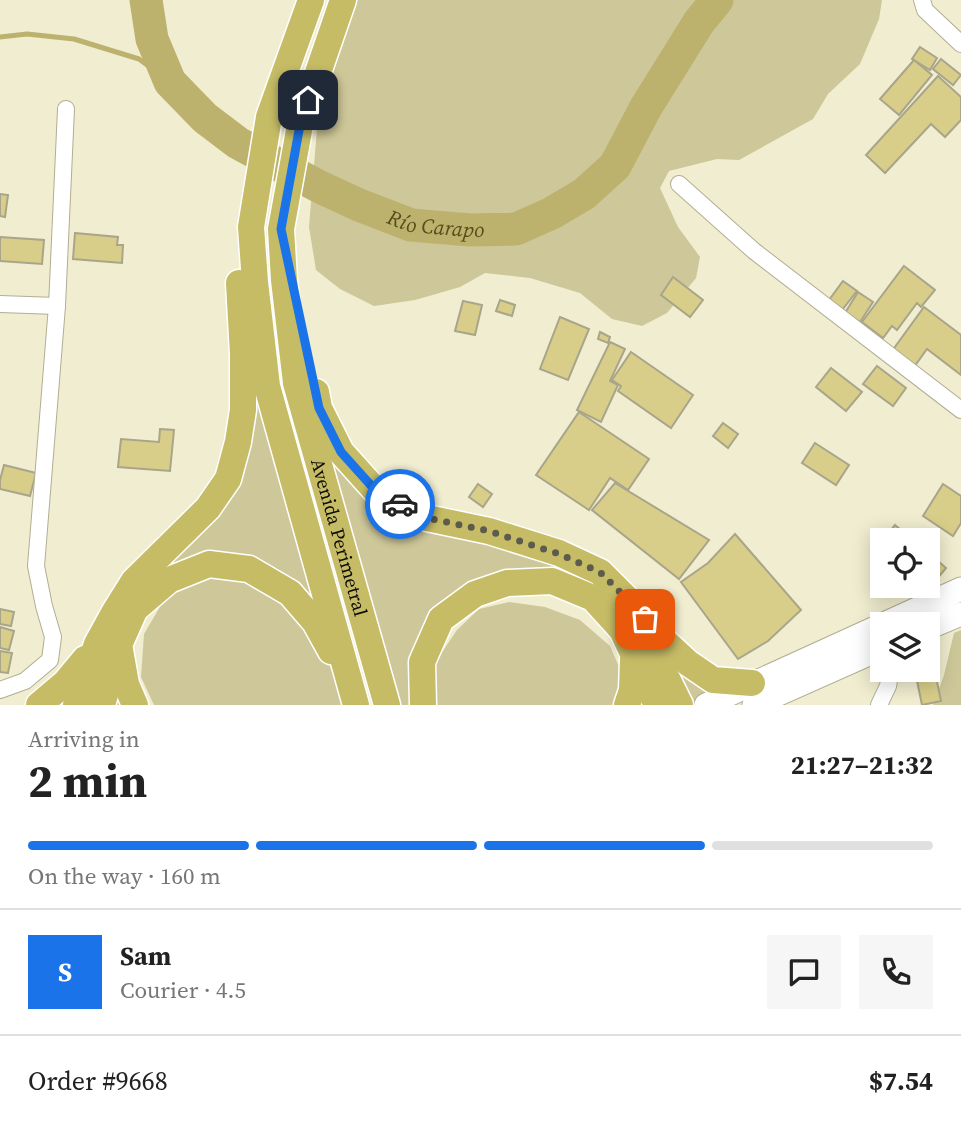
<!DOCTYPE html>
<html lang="en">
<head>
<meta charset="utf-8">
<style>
	body { margin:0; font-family:"Source Serif 4",serif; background:#f6f6f6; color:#222; height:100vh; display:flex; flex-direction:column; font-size:26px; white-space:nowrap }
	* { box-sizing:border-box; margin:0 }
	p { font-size:23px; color:#767676 }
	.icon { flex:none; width:38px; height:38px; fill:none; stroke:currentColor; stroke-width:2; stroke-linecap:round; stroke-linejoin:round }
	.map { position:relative; height:705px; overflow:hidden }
	.sheet { display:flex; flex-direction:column; background:#fff; flex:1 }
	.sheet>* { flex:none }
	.tools { position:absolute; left:870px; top:528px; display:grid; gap:14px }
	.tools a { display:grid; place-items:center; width:70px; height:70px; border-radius:0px; background:#fff; box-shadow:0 4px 18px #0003; font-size:35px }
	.pin { position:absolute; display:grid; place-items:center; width:60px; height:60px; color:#fff; margin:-30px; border-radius:14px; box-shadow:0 4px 10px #0006 }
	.courier { position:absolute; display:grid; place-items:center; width:70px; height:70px; margin:-35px; border:5px solid #1a73e8; border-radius:50%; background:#fff; color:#222; box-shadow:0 2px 9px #0007 }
	.headline em { font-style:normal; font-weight:700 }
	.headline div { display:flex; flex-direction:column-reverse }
	.headline { display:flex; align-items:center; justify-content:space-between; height:119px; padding:0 28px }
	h1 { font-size:46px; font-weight:700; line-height:52px }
	.bar { display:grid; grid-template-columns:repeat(4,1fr); gap:10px 7px; align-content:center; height:84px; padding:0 28px }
	.bar i { height:9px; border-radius:5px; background:#e0e0e0 }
	.bar .current { background:#1a73e8 }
	.bar p { grid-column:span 4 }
	.line { display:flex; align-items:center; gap:18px; padding:0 28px; border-top:2px solid #e0e0e0 }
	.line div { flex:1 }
	.round { display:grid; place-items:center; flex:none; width:74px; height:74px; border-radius:0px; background:#f6f6f6 }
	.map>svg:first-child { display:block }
</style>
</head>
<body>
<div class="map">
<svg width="961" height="705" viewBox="0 0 961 705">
	<rect width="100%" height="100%" fill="#f0edd0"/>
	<!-- green -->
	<g fill="#cdc799">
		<polygon points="355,0 882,0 879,19 860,64 828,94 813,119 739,160 717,159 669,171 660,188 678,227 700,257 696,278 667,313 642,326 612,319 580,293 530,278 485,273 460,287 415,300 374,306 340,289 316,270 309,227 319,104"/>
		<polygon points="252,366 331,621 300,583 251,555 205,553 125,615 128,705 76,705 109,624 213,515"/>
		<polygon points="327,447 356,482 516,551 589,574 665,657 692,682 726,691 694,705 639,705 645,690 602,610 523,578 441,618 410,705 383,705"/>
		<polygon points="226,576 267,591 316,636 348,705 154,705 141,677 144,634 164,600 193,578"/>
		<polygon points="509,602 545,607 580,620 610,646 623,676 618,705 427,705 427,681 438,658 457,630 479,609"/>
		<polygon points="961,630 961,705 933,705 944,675 954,633"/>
	</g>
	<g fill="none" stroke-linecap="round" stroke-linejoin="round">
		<!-- stream -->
		<polyline stroke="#bcb26d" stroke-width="5" points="0,37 27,34 74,39 139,59 170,82"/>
		<!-- river -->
		<path stroke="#bcb26d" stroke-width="33" id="s1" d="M 146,0 L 152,39 L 170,82 L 205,118 L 238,143 L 318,186 L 359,205 L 411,225 L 470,230 L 516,229 L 552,213 L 584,194 L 615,166 L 646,107 L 699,22 L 717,0"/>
	</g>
	<!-- building -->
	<g fill="#d8ce89" stroke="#a9a58a" stroke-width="2">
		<polygon points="920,47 937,58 930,70 912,59"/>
		<polygon points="941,59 961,75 953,85 933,69"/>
		<polygon points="914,60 932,75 899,115 880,99"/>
		<polygon points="938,76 961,97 961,120 945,137 931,124 885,173 866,155"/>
		<polygon points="0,194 8,195 5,217 0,216"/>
		<polygon points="75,233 118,237 117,245 123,245 122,263 73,259"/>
		<polygon points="0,237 44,240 42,264 0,261"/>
		<polygon points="904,266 935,290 921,307 917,303 897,330 892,326 883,338 862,322"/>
		<polygon points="673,277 703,300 690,317 661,295"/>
		<polygon points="843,281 857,291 842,310 829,300"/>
		<polygon points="858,292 873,302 860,322 845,313"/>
		<polygon points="500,300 515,305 512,316 496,311"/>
		<polygon points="463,301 482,305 475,335 455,331"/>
		<polygon points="924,307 961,335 961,375 927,349 914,367 892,351"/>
		<polygon points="560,317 589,329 568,380 540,369"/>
		<polygon points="600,332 610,337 608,343 598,339"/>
		<polygon points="610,342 625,349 610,381 618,385 601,422 577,410"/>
		<polygon points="631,352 693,395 671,428 618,391 621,386 612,380"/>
		<polygon points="877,366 906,388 893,406 863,384"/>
		<polygon points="831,368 862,392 846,411 816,387"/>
		<polygon points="579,412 649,459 628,490 610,478 589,510 536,475"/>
		<polygon points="723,423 738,434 728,448 713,436"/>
		<polygon points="160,429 174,430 170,471 118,467 121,439 159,442"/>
		<polygon points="815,443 849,465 836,485 802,463"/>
		<polygon points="4,465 36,473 30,496 0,489 0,480"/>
		<polygon points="615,483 709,540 679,579 592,510"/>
		<polygon points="478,484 492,494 483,507 469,497"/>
		<polygon points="943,484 961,496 961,523 953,536 923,516"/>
		<polygon points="895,525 914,541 882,541"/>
		<polygon points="735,534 801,610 768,641 738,659 681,582 708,563"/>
		<polygon points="928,552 946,568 931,586 928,583"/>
		<polygon points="0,609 14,612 11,626 0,624"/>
		<polygon points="0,627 14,631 9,650 0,648"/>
		<polygon points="0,651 12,653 8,673 0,672"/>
		<polygon points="935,672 941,701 922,705 916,676"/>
	</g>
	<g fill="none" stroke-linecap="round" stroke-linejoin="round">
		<!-- street casing -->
		<g stroke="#b2ae93" stroke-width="18">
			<g id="street">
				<polyline points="922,0 925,10 961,44"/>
				<polyline points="679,184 754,251 961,410"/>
				<polyline points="0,304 57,306"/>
				<polyline points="0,690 25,681 50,660 53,637 44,606 36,566 57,306 66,109"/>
				<polyline points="879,705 888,686 891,670"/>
			</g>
		</g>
		<!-- secondary casing -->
		<g stroke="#b2ae93" stroke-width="25">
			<g id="secondary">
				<polyline points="928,628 961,614"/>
				<polyline points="706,705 961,589"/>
				<polyline points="754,705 882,648"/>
			</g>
		</g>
		<!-- primary casing -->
		<g stroke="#fff" stroke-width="29">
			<g id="primary">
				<polyline points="311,0 269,117 251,227 255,282 267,386 356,705"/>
				<path id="s2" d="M 343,0 L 300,125 L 281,229 L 284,280 L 296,383 L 387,705"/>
				<polyline points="316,392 319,408 341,452 376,491 427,518 489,531 559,553 600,572 628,600 661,638 688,663 713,680 752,683"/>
				<polyline points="643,630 680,705"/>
				<polyline points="120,650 126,684 135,705"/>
				<polyline points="39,705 65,683 85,659"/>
				<polyline points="76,705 97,644 114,613 134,581 208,508 228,479 238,442 243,410 243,354 239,283"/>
				<polyline points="102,705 119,645 135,609 169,580 209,564 249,569 290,593 315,622 331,651"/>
				<polyline points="423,705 422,662 441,619 475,594 507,583 552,581 593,598 622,630 657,705"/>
				<polyline points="627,705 632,690 633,660"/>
			</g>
		</g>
		<!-- street -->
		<use href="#street" stroke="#fff" stroke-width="16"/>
		<!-- secondary -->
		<use href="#secondary" stroke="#fff" stroke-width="23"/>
		<!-- primary -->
		<use href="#primary" stroke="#c6bc66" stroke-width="26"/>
	</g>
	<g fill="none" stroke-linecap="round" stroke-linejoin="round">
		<!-- done -->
		<polyline stroke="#5d5b4b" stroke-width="7" stroke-dasharray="0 12.6" points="400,504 427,518 489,531 559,554 600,572 628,600 645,619"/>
		<!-- route -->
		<polyline stroke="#1a73e8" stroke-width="9" points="308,100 300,125 281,229 319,408 341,452 376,491 400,504"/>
	</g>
	<g text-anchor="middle" stroke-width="5" stroke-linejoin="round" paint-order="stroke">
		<!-- street labels -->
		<g font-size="19" fill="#0e0c04" stroke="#f0edd0">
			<text dy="7" stroke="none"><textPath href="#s2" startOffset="553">Avenida Perimetral</textPath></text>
		</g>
		<!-- water labels -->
		<g font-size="21" font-style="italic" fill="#564e1a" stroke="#f0edd0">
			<text dy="7" stroke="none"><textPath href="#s1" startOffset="394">Río Carapo</textPath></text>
		</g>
	</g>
</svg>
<div class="tools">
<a><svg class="icon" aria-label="locate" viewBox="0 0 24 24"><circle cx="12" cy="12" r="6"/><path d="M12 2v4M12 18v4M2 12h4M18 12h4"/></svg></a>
<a><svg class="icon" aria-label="layers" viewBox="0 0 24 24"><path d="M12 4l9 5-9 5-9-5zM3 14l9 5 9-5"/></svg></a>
</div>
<div class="pin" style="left:645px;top:619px;background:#ea580c"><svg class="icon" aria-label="bag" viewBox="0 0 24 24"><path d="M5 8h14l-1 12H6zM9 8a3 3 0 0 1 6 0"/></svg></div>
<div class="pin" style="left:308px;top:100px;background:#1f2937"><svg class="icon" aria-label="home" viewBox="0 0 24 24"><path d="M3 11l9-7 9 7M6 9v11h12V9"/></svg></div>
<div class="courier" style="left:400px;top:504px"><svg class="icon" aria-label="car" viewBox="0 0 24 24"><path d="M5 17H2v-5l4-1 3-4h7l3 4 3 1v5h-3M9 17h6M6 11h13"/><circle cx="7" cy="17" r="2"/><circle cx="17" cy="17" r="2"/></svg></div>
</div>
<section class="sheet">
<div class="headline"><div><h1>2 min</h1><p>Arriving in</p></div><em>21:27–21:32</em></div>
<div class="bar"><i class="current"></i><i class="current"></i><i class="current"></i><i></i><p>On the way · 160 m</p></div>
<div class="line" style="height:126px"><b class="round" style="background:#1a73e8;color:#fff">S</b><div><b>Sam</b><p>Courier · 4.5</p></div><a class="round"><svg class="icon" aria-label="chat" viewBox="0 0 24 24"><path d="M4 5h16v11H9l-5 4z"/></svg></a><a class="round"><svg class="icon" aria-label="phone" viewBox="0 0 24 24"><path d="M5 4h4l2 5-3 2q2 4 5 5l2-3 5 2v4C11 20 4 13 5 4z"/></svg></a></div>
<div class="line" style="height:91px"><div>Order #9668</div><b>$7.54</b></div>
</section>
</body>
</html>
